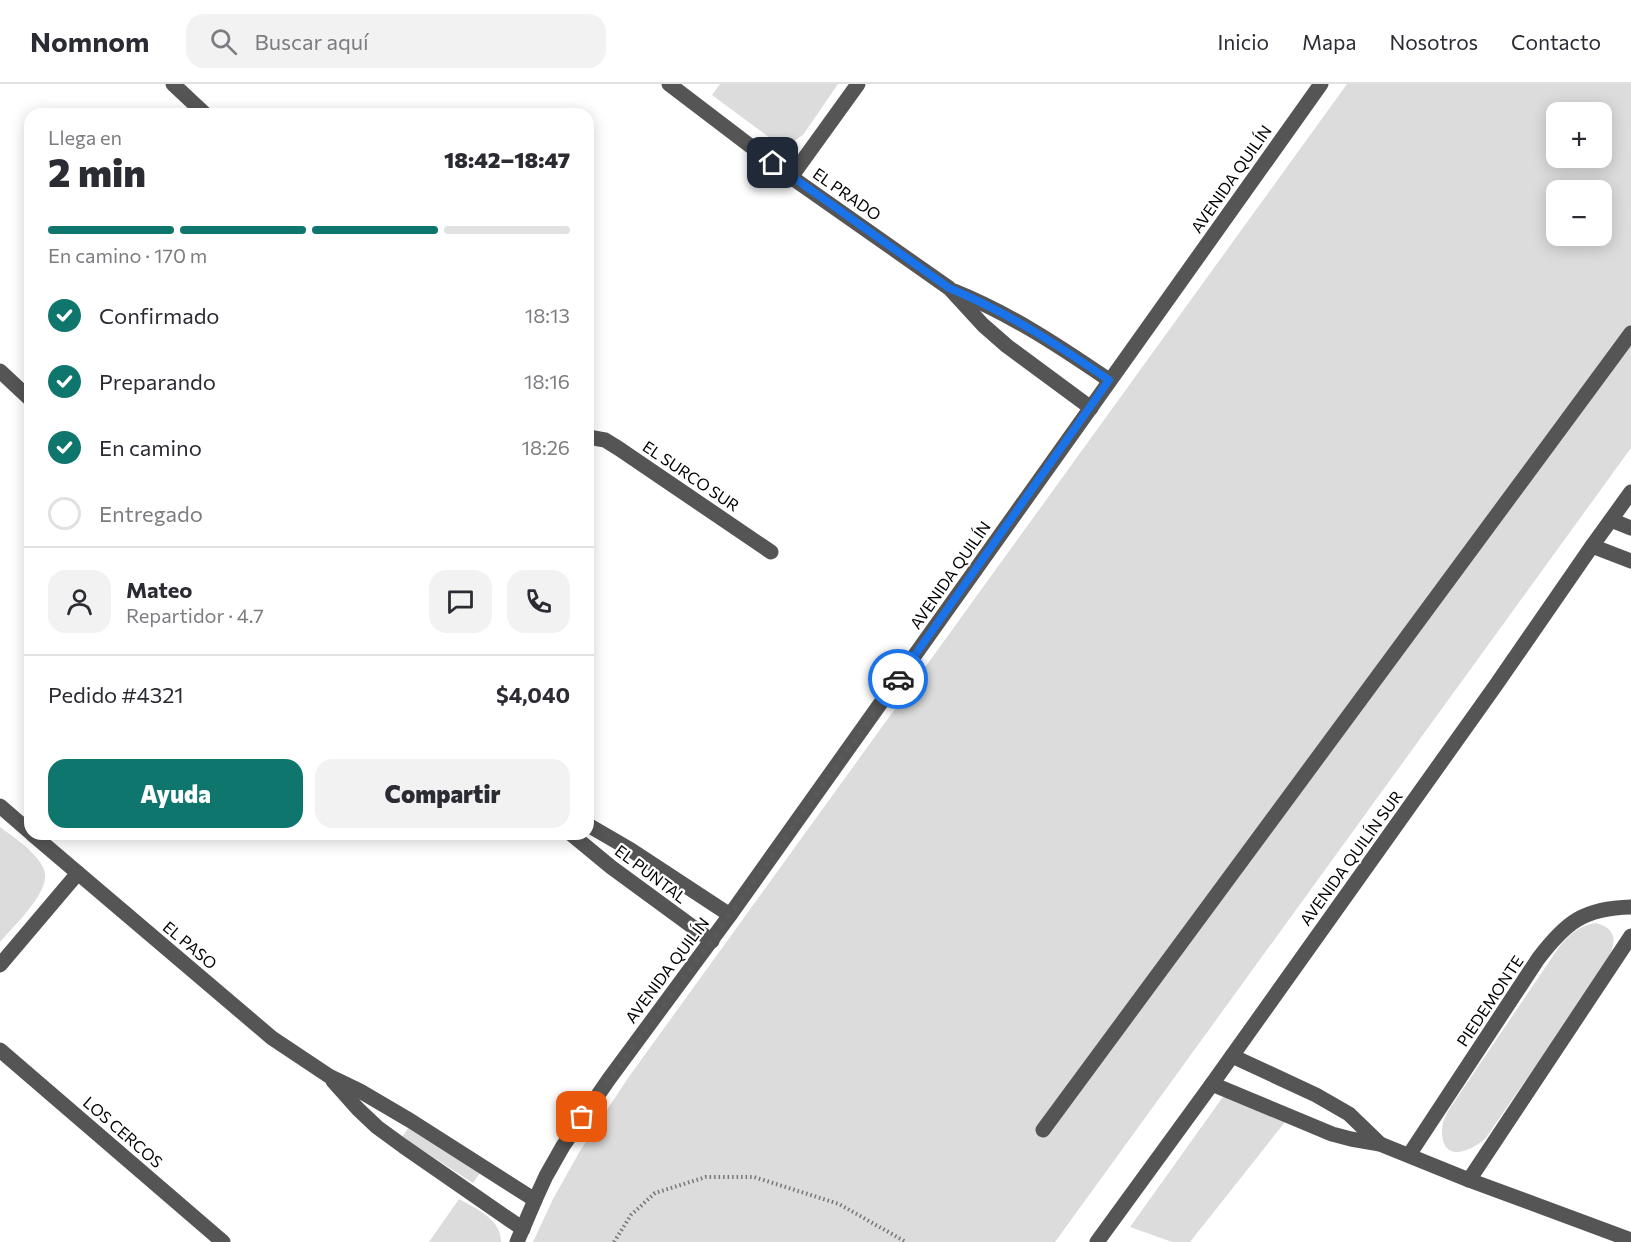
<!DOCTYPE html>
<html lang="es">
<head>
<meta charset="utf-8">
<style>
	body { margin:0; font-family:Commissioner,sans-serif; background:#f2f2f3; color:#2b2b33; height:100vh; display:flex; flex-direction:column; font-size:22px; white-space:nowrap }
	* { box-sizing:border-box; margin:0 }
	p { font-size:20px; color:#7c7c81 }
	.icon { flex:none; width:33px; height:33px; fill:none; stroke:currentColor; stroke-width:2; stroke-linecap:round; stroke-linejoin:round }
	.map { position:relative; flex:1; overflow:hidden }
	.panel { position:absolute; left:24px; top:24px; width:570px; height:732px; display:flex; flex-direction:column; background:#fff; border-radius:18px; box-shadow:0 3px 15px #0003 }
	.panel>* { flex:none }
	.buttons { position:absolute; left:1546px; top:18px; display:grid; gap:12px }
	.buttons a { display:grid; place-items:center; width:66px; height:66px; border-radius:12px; background:#fff; box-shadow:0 3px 15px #0003; font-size:30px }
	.pin { position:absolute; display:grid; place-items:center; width:51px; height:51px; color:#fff; margin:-26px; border-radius:12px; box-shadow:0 3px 9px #0006 }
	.courier { position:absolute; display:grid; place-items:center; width:60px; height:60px; margin:-30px; border:4px solid #1a73e8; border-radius:50%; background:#fff; color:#222; box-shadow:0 2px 8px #0007 }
	.head em { font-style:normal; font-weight:800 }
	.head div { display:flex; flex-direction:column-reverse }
	.head { display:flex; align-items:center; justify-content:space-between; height:102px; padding:0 24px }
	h1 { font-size:39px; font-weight:800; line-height:45px }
	.bar { display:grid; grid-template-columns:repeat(4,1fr); gap:9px 6px; align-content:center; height:72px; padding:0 24px }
	.bar i { height:8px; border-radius:4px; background:#e1e1e2 }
	.bar .active { background:#0f766e }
	.bar p { grid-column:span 4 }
	.line { display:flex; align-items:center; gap:15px; padding:0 24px; border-top:2px solid #e1e1e2 }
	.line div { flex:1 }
	.round { display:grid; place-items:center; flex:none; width:63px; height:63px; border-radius:18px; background:#f2f2f3 }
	ol { padding:0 24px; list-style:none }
	li { display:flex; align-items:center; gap:18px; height:66px }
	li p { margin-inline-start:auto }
	li .icon { padding:6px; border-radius:50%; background:#0f766e; color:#fff; stroke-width:4 }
	li:last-child { color:#7c7c81 }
	li i { width:33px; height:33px; border:3px solid #e1e1e2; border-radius:50% }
	.button { display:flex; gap:12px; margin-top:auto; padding:12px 24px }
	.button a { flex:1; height:69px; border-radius:18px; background:#0f766e; color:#fff; font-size:24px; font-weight:800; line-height:69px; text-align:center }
	.button a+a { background:#f2f2f3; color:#2b2b33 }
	header { display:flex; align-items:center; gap:36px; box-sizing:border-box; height:84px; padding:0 30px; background:#fff; border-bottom:2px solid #e1e1e2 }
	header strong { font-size:28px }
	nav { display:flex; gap:33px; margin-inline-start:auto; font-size:21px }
	.search { width:420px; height:54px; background:#f2f2f3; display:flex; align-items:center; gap:15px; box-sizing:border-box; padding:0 21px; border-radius:18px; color:#7c7c81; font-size:22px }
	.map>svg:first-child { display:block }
</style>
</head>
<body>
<header>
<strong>Nomnom</strong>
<div class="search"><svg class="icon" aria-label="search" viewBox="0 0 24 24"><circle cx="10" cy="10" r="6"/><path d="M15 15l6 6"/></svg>Buscar aquí</div>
<nav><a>Inicio</a><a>Mapa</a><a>Nosotros</a><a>Contacto</a></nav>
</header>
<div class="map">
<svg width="1631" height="1158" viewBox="0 0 1631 1158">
	<rect width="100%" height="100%" fill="#fff"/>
	<!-- green -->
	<g fill="#dcdcdc" fill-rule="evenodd">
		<path d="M 720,0 L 838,0 L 803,51 C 793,58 786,62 774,57 L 712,11 Z"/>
		<path d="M 1347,0 L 1631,0 L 1631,364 L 1055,1158 L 533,1158 L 553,1115 L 580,1067 L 628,994 ZM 1557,28 L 1602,28 L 1602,74 L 1557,74 ZM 1557,106 L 1602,106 L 1602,152 L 1557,152 Z"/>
		<path d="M 0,743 C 12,752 26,761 36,773 C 41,779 46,786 45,794 C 44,813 13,843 0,858 Z"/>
		<path d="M 1596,839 C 1623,846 1613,866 1604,883 L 1485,1055 C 1468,1069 1441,1079 1442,1045 C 1442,1039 1445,1033 1448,1027 L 1559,863 C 1570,850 1578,842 1596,839 Z"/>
		<polygon points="1225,1010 1285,1038 1190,1158 1172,1158 1130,1143"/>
		<polygon points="409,1043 480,1089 473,1099 402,1053"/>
		<path d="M 459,1115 C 477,1125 501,1135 501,1158 L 429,1158 Z"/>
	</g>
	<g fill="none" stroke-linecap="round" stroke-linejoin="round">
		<!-- path -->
		<polyline stroke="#777" stroke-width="4" stroke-dasharray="1.5 3" stroke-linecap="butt" points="614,1158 631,1131 655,1109 706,1093 754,1093 839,1120 906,1158"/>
		<!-- minor -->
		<g stroke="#555" stroke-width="15">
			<polyline points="173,0 205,30"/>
			<polyline points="669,0 791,93 949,204 983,241 1007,262 1091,324"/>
			<polyline points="791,93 858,0"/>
			<path d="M 954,207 C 1011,230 1059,262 1109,296"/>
			<polyline points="0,287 30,315"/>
			<polyline points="588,353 605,356 618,364 771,468"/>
			<polyline points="1611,436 1631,444"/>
			<polyline points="1592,462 1631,477"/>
			<polyline points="0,722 30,748"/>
			<polyline points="588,741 631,766 730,831"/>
			<polyline points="32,750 272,954 329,992 360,1007 411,1037 535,1116"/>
			<polyline points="571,750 611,783 712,857"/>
			<polyline points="0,881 78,789"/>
			<polyline points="0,966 223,1158"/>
			<polyline points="1232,972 1316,1011 1349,1030 1380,1060"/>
			<polyline points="333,997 358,1025 377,1043 403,1062 523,1145"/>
			<polyline points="1212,1000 1332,1050 1351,1055 1380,1060 1469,1096 1631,1156"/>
			<polyline points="1043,1046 1631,249"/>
			<path d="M 1409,1071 L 1538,875 C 1566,838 1584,824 1631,823"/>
			<polyline points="1469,1096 1631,852"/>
			<polyline points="517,1158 535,1116 546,1092 563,1062 609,995 730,831 1321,0"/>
			<polyline points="1097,1158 1212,1000 1496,601 1592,462 1631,408"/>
		</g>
	</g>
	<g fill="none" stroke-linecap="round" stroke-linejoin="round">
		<!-- done -->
		<polyline stroke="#595959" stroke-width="6" stroke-dasharray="0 10.8" points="582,1033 609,995 712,856 898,595"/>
		<!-- route -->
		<path stroke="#1a73e8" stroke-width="8" d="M 773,79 L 949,204 C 1009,229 1056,260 1109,296 L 898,595"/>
	</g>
	<g text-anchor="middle" stroke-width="4.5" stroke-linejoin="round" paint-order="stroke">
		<!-- street labels -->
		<g font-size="16" fill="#000" stroke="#fff">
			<text transform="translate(1231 95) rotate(-55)" y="6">AVENIDA QUILÍN</text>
			<text transform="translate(847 110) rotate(35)" y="6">EL PRADO</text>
			<text transform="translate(691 392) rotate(34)" y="6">EL SURCO SUR</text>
			<text transform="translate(950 491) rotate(-55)" y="6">AVENIDA QUILÍN</text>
			<text transform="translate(1351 774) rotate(-54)" y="6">AVENIDA QUILÍN SUR</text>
			<text transform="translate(651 790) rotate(37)" y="6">EL PUNTAL</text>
			<text transform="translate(190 861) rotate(40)" y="6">EL PASO</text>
			<text transform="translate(667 886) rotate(-53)" y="6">AVENIDA QUILÍN</text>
			<text transform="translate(1490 917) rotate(-56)" y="6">PIEDEMONTE</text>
			<text transform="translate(123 1048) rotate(41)" y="6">LOS CERCOS</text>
		</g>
	</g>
</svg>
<div class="buttons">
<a>+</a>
<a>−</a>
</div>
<div class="pin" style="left:582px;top:1033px;background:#ea580c"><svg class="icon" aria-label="bag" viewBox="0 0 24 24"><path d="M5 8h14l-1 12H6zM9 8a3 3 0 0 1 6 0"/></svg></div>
<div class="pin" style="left:773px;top:79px;background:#1f2937"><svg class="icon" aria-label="home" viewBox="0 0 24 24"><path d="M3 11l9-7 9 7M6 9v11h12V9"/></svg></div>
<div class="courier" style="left:898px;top:595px"><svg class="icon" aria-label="car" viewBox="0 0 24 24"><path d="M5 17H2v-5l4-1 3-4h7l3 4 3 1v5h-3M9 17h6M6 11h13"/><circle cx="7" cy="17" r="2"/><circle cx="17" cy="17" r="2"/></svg></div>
<section class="panel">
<div class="head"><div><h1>2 min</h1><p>Llega en</p></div><em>18:42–18:47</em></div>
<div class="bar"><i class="active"></i><i class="active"></i><i class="active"></i><i></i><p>En camino · 170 m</p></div>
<ol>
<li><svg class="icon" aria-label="check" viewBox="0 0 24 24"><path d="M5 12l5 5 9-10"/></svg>Confirmado<p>18:13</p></li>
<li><svg class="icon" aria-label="check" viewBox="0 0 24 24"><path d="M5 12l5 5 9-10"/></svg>Preparando<p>18:16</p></li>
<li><svg class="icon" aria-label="check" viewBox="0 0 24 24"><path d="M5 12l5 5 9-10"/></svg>En camino<p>18:26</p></li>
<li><i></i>Entregado</li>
</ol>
<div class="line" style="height:108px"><a class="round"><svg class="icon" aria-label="person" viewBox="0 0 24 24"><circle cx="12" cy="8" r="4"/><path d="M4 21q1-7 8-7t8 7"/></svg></a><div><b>Mateo</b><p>Repartidor · 4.7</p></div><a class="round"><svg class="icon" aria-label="chat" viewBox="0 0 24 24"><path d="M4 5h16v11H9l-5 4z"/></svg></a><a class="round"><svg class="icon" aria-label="phone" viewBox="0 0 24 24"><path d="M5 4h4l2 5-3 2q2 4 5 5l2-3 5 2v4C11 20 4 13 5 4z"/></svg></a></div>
<div class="line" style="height:78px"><div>Pedido #4321</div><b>$4,040</b></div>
<div class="button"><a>Ayuda</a><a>Compartir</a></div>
</section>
</div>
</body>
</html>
